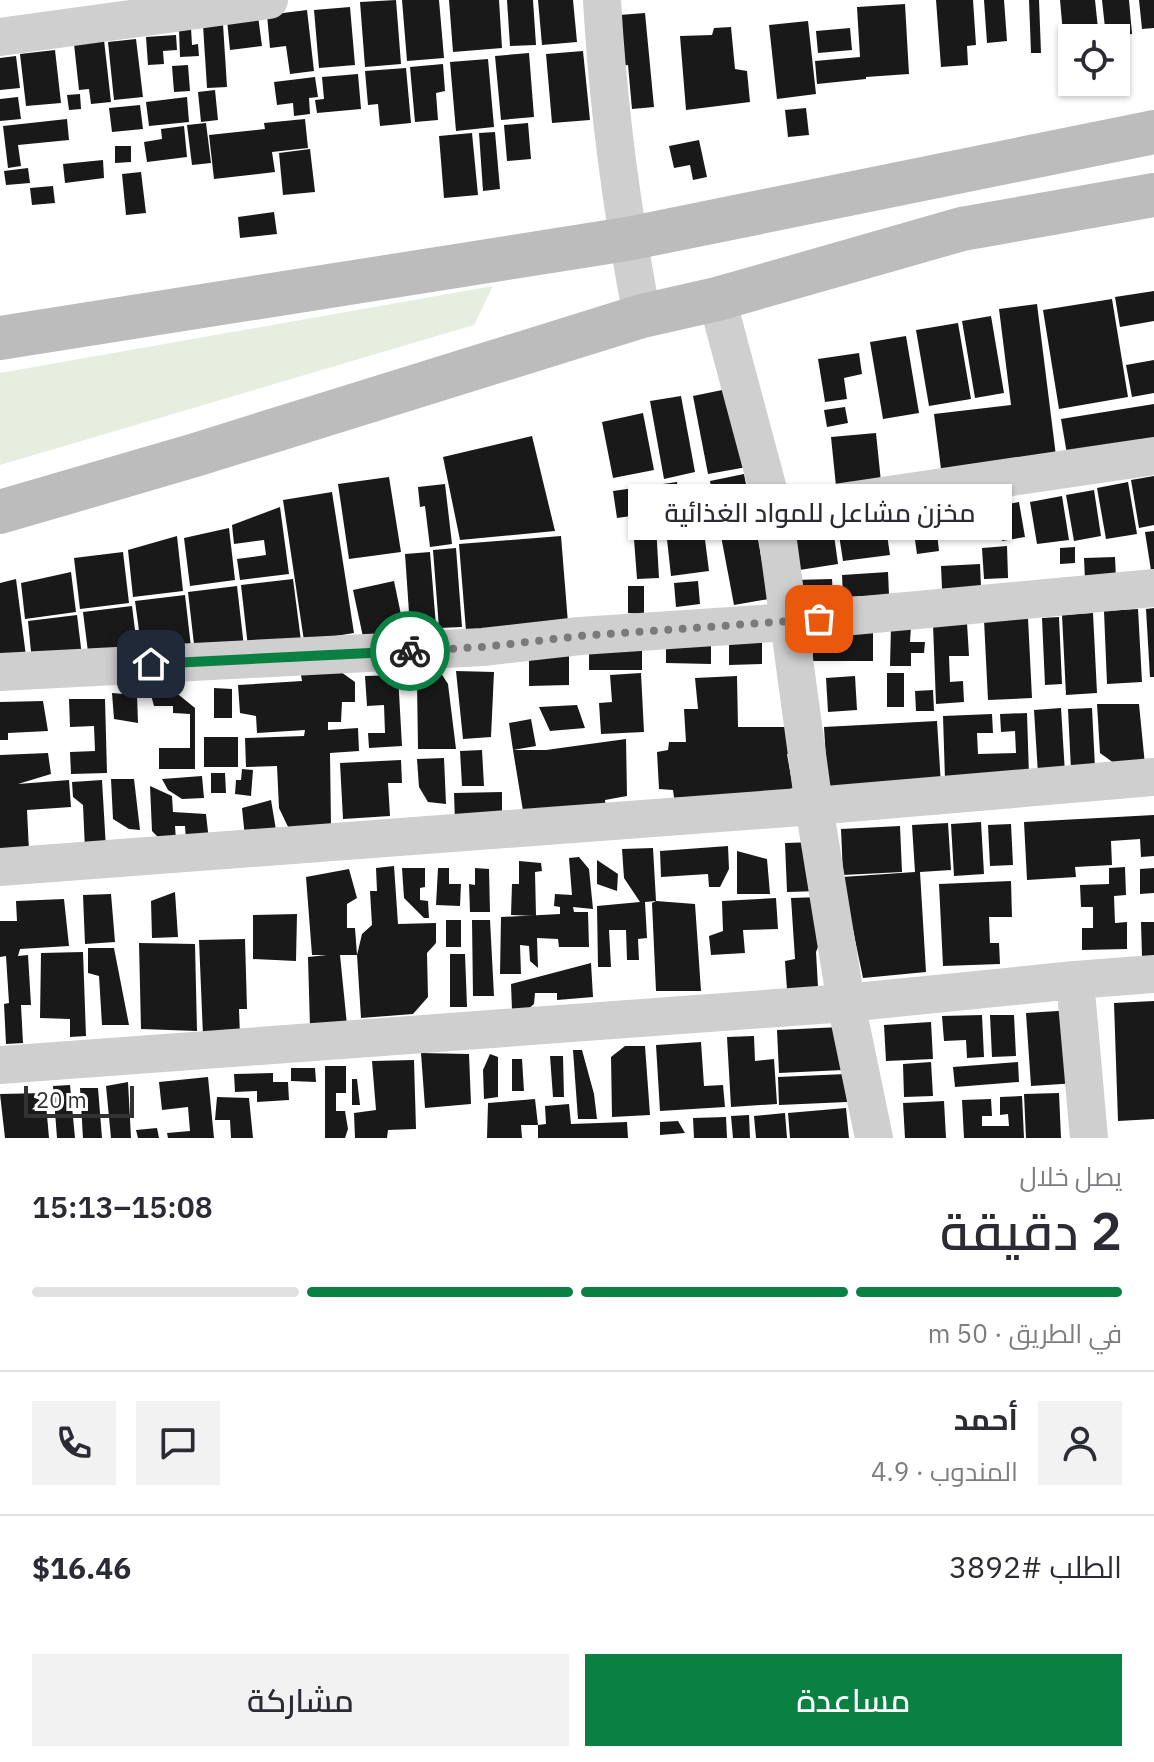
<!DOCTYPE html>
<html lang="ar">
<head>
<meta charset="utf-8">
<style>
	body { margin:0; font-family:"IBM Plex Sans",Cairo,sans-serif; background:#f2f2f3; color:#2b2b33; direction:rtl; height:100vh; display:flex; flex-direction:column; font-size:30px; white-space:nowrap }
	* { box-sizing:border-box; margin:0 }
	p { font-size:26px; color:#7c7c81 }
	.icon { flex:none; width:44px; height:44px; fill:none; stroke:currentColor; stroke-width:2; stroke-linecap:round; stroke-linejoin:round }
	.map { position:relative; height:1138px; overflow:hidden; direction:ltr }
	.sheet { display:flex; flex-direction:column; background:#fff; flex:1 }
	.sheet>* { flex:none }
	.tools { position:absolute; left:1058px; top:24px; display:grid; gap:16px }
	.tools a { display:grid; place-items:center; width:72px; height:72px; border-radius:0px; background:#fff; box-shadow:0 2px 6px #0004; font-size:40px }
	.scale { position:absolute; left:24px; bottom:20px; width:110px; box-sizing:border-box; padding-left:8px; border:4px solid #323232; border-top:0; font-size:22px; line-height:28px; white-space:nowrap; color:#323232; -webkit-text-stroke:6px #fff; paint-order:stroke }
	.pin { position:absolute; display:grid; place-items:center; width:68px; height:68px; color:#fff; margin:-34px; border-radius:16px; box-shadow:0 4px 12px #0006 }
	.courier { position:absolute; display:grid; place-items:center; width:80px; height:80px; margin:-40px; border:6px solid #0b8043; border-radius:50%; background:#fff; color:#222; box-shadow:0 2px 10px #0007 }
	.bubble { position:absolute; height:56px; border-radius:0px; background:#fff; box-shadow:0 2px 6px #0004; font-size:26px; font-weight:600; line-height:56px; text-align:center; direction:rtl }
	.summary em { font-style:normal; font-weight:600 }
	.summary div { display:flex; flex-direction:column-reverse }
	.summary { display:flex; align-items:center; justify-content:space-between; height:136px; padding:0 32px }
	h1 { font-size:52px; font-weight:600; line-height:60px }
	.bar { display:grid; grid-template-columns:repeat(4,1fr); gap:12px 8px; align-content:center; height:96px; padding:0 32px }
	.bar i { height:10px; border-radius:6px; background:#e1e1e2 }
	.bar .current { background:#0b8043 }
	.bar p { grid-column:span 4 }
	.line { display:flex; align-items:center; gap:20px; padding:0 32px; border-top:2px solid #e1e1e2 }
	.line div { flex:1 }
	.round { display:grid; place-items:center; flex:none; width:84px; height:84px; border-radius:0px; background:#f2f2f3 }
	.primary-button { display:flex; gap:16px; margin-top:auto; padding:16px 32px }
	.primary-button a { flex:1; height:92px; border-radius:0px; background:#0b8043; color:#fff; font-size:32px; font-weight:600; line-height:92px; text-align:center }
	.primary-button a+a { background:#f2f2f3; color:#2b2b33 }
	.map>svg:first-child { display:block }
</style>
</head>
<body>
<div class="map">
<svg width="1154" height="1138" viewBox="0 0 1154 1138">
	<rect width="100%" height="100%" fill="#fff"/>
	<!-- green -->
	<polygon fill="#e6efdf" points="493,286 474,325 0,465 0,373"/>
	<!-- building -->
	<g fill="#191919">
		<polygon points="396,0 401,64 365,67 360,2"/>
		<polygon points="402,0 439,0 444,58 407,61"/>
		<polygon points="449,0 499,0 502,48 453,52"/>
		<polygon points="507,0 533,0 536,45 510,46"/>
		<polygon points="538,0 573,0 577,42 542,45"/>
		<polygon points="936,0 973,0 976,45 967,46 968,65 941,67"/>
		<polygon points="984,0 1004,0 1007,41 987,43"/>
		<polygon points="1029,0 1039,0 1041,53 1031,53"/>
		<polygon points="1060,0 1095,0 1099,38 1072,38 1072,44 1064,45"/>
		<polygon points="1102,0 1129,0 1132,34 1106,37"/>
		<polygon points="1139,0 1154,0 1154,28 1142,29"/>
		<polygon points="905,4 909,74 866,77 866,79 817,84 815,61 860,57 857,7"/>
		<polygon points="350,7 355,65 319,68 314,10"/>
		<polygon points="307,10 314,71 290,74 286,46 270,48 267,15"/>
		<polygon points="645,13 654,107 632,109 628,65 611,67 607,16"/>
		<polygon points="258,16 262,46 230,50 227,20"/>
		<polygon points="808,21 816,94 777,99 769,25"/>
		<polygon points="223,24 227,87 207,88 203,25"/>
		<polygon points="731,27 735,69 747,71 750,102 686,110 680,36 712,35 714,28"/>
		<polygon points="191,28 192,45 198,44 199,56 180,57 179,29"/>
		<polygon points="850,28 852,50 818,53 816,31"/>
		<polygon points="176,35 177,50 163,51 164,64 148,65 146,37"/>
		<polygon points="136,39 143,97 114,100 108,42"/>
		<polygon points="104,40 111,102 91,104 89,89 79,90 74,44"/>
		<polygon points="55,50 61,103 26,106 20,54"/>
		<polygon points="583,51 590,120 552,123 546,54"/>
		<polygon points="529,53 534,117 501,120 495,56"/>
		<polygon points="16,56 20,88 0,90 0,58"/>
		<polygon points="488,59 494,127 456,131 450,62"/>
		<polygon points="443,64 445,91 436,93 438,120 415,122 410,67"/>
		<polygon points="188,65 190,91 174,92 172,66"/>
		<polygon points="406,68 411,123 380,126 378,104 368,105 365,71"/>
		<polygon points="358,74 361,109 317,113 315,100 324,99 322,77"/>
		<polygon points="315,77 318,97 309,98 310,114 294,116 293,103 277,105 274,82"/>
		<polygon points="215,90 218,120 201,122 198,92"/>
		<polygon points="80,94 81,109 69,110 67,95"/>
		<polygon points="18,97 21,119 0,121 0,99"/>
		<polygon points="187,97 189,122 149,126 146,102"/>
		<polygon points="140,105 143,129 112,132 109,108"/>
		<polygon points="806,108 809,135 788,137 785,110"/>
		<polygon points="67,119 69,140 18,145 21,166 8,168 3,126"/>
		<polygon points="305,119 308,148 272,152 275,172 214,179 209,135 265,129 264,123"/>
		<polygon points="206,123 211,163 192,165 187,125"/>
		<polygon points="528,123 531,159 507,161 504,125"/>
		<polygon points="184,126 187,157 147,162 144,142 162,139 161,129"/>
		<polygon points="495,132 500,189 483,191 479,133"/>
		<polygon points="472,133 478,195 444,198 439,136"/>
		<polygon points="699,140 707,177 693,180 690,165 674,168 669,146"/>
		<polygon points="115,146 131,146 131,162 115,163"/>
		<polygon points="310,149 315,192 283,195 279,153"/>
		<polygon points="103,160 104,178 65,183 63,164"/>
		<polygon points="28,168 30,183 6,185 4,171"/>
		<polygon points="141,172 146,213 126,215 122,174"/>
		<polygon points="53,186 55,203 32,205 30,188"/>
		<polygon points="274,212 277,234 240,238 238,217"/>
		<polygon points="1154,291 1154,321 1120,327 1115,297"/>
		<polygon points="1112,299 1128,397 1059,409 1043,310"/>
		<polygon points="1037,304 1056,456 941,469 934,414 1011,405 999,309"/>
		<polygon points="991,316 1004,393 975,398 962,321"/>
		<polygon points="958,323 971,399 929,406 916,330"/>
		<polygon points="906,336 919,413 883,419 870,342"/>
		<polygon points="859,353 862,374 844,378 847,399 825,402 818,359"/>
		<polygon points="1154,360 1154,393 1132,397 1126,365"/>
		<polygon points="732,388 747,467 708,474 693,396"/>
		<polygon points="681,396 695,472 664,479 650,401"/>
		<polygon points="1154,404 1154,446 1068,460 1061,419"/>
		<polygon points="845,407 848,423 827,427 824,410"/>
		<polygon points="643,413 654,470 613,478 602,422"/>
		<polygon points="876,433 881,482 836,486 831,437"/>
		<polygon points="532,436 555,531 460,540 443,457"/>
		<polygon points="744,474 753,521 719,528 710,481"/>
		<polygon points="1154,476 1154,525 1139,528 1131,480"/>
		<polygon points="389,477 401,552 349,559 338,484"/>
		<polygon points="677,482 681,509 617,518 613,491"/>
		<polygon points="1128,482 1137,534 1106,539 1097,488"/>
		<polygon points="445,484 452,544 430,547 425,506 420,507 418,487"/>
		<polygon points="1094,490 1101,536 1074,541 1066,495"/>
		<polygon points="332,492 354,633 304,641 283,500"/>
		<polygon points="1062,496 1069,540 1037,544 1030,502"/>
		<polygon points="1019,502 1025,537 1002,541 997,506"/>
		<polygon points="280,507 289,574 240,580 237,559 266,555 264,540 234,544 232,525"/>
		<polygon points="701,508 709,571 671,576 664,512"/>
		<polygon points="974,510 977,532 941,537 937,515"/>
		<polygon points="935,516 939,551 917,554 912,519"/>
		<polygon points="656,525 659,578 637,579 633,526"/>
		<polygon points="229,528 235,580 190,586 184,538"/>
		<polygon points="886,528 890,555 843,561 839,535"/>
		<polygon points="756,529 769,599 734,605 721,536"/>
		<polygon points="1154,531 1154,577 1152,577 1145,532"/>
		<polygon points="834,535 838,564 793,571 788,541"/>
		<polygon points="177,536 183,591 133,597 128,550"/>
		<polygon points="561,536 568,623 466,631 459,544"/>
		<polygon points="1007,546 1008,578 984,579 982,548"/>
		<polygon points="1075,547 1075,563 1060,564 1060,548"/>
		<polygon points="456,548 462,627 439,628 433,550"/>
		<polygon points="123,552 129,603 80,609 74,558"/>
		<polygon points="430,552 436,626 410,627 405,554"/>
		<polygon points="1115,557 1116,579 1085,580 1084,558"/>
		<polygon points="980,564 981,587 942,589 941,566"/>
		<polygon points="71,572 76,612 25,619 21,583"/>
		<polygon points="888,572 889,595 843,597 842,575"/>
		<polygon points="16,579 26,656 0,659 0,583"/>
		<polygon points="293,579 301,641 248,647 241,585"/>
		<polygon points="832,579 833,597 795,599 794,580"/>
		<polygon points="394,581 404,629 363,637 353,590"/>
		<polygon points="698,581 700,604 676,607 674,583"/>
		<polygon points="237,586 244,647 195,653 188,592"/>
		<polygon points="628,586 644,586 644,614 628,613"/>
		<polygon points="185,595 191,647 142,653 135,601"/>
		<polygon points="132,606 138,654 89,660 83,612"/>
		<polygon points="1154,608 1154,677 1150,677 1146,609"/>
		<polygon points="1138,609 1142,682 1107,684 1104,611"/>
		<polygon points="1093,613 1097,693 1066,695 1062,615"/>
		<polygon points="77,615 82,656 32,662 28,621"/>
		<polygon points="1059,617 1062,684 1045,685 1042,618"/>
		<polygon points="1028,618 1032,698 988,700 984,620"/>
		<polygon points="967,623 969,656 949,656 950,682 963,681 964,702 936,704 933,624"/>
		<polygon points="891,626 911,626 910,642 925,642 924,653 911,653 911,666 890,666"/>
		<polygon points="873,629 873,661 813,661 812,630"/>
		<polygon points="762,640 762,664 729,665 729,641"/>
		<polygon points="666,645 711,646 711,664 666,663"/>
		<polygon points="589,648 642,649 642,670 589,670"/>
		<polygon points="529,653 569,653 569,685 529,686"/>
		<polygon points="424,670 439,670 448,684 456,749 418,749 417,683 423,681"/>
		<polygon points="456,671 494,672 491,737 463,739"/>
		<polygon points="341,672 355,682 355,702 342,702 341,722 328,722 328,730 358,728 359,751 330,753 331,826 290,831 279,808 277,766 246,767 245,738 304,736 305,730 257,733 256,716 240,713 238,685 302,681 301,675"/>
		<polygon points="641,673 644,732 601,734 599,703 612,702 610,675"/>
		<rect x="887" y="673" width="17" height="34"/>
		<polygon points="398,675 402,746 369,748 368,733 385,733 384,705 367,706 365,676"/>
		<polygon points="737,676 738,727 797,727 802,754 787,754 793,788 760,799 675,805 673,790 659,789 657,752 668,750 669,742 686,742 684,709 698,709 695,678"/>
		<polygon points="855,676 857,710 828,712 826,678"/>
		<polygon points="214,688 232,689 232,718 214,718"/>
		<polygon points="933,690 934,711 916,711 915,691"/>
		<polygon points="112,693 137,695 138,723 114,719"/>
		<polygon points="151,695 179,695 195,708 195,769 159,769 159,748 190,748 190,714 173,713 173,706 154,706"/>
		<polygon points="69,699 105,699 107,773 71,774 70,752 95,751 94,726 70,727"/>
		<polygon points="43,701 48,731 8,733 8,740 0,740 0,702"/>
		<polygon points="1097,704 1139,704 1145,765 1118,766 1100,753"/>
		<polygon points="577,705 585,728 550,731 539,707"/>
		<polygon points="1061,708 1065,773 1038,774 1034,710"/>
		<polygon points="1092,708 1095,768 1071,770 1068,709"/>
		<polygon points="1027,713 1029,776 945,779 943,716 992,714 993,733 977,733 978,754 1016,753 1015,731 1001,732 1000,714"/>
		<polygon points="531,719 536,746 513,750 546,750 626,739 627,796 605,800 606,807 524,817 513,750 509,723"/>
		<polygon points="937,721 941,785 828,791 824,727"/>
		<rect x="204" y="737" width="34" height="30"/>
		<polygon points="482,750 484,786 462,786 460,751"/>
		<polygon points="48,753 51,774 18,784 69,780 71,807 27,810 29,851 0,853 0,755"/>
		<polygon points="444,758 446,804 428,802 419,787 417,759"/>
		<polygon points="401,760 402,783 388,783 390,816 343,819 340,763"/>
		<polygon points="242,769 253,770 251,796 235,794 236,780 241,780"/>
		<polygon points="211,773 225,773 226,793 211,793"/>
		<polygon points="202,776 204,798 182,799 168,790 162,779"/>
		<polygon points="111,779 134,779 140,830 129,829 113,819"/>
		<polygon points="102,780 106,849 85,850 83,805 73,797 72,782"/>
		<polygon points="150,786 172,796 173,812 206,814 209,841 186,840 185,826 175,826 176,840 161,840 152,831"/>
		<polygon points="502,792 502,821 455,822 454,793"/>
		<polygon points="271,800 277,836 245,838 242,808"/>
		<polygon points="1154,815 1154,856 1141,857 1140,839 1111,841 1112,865 1075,867 1076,877 1027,880 1024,822"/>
		<polygon points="981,822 984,874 954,876 951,824"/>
		<polygon points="948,823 951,870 920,872 926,972 863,978 842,877 915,872 912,825"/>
		<polygon points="1011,824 1013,865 990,866 988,825"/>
		<polygon points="900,826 902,872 843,875 841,829"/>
		<polygon points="817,842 819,891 787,892 785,843"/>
		<polygon points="728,846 729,869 720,887 709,887 708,874 661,877 660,851"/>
		<polygon points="653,848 656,901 695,904 701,991 656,991 652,903 656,901 645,902 647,938 638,939 639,960 627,960 626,930 609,930 611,967 598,967 597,906 640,902 624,878 622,849"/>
		<polygon points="737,851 767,859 770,894 737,894"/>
		<polygon points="579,857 589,869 593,909 573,907 574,912 588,912 589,947 559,947 558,939 537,938 538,968 530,961 529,946 520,945 521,974 500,974 501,917 560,914 560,907 554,906 555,894 572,895 569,858"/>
		<polygon points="597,860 618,874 617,891 597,884"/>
		<polygon points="519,861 541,863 542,871 535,872 536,916 511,915 512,884 519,884"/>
		<polygon points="394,866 398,924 436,923 436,943 427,953 428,997 413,1014 361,1018 357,955 340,955 347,1025 310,1027 308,957 327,955 312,955 306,877 349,869 357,898 347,904 347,928 355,928 357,955 362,934 372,925 370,891 377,891 376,868"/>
		<polygon points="1125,867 1126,895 1114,896 1115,923 1127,922 1127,949 1082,950 1082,928 1093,928 1093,907 1081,907 1080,885 1109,884 1109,868"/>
		<polygon points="402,868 425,868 425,887 420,888 420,900 428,901 429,918 424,918 404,898"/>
		<polygon points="438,868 449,868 449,884 461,884 460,906 436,905"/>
		<polygon points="475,868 489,869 490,912 470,912 469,884 475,885"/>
		<polygon points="1154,868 1154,893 1140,894 1140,869"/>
		<polygon points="1011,881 1012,917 989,917 990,943 999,943 1000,964 943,966 939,884"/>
		<polygon points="175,892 178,937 152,938 151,901"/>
		<polygon points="111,894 115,942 85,944 83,895"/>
		<polygon points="821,897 824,932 816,952 818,987 787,990 785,961 795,959 791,898"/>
		<polygon points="776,898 778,929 743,930 745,953 711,955 709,936 723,931 722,901"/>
		<polygon points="64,899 69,946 20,949 18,956 28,955 31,1005 21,1005 23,1043 6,1044 4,1004 9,1003 6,956 0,957 0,921 17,921 16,901"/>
		<polygon points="297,914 296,961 253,959 253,915"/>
		<rect x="446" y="920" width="15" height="27"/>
		<polygon points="472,920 490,920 494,996 473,996"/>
		<polygon points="1141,922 1154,922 1154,956 1142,957"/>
		<polygon points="245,939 247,1009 239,1009 240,1036 203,1036 199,940"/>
		<polygon points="139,943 195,944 197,1031 141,1029"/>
		<polygon points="88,948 114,948 129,1025 102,1025 99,976 88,973"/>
		<polygon points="83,952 86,1036 70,1037 70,1019 40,1018 41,953"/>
		<polygon points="450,954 465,954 467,1007 450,1007"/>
		<polygon points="591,963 593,997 557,1000 557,993 535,993 534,1004 520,1016 512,1010 511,984"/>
		<polygon points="1154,1001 1154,1119 1118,1121 1114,1003"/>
		<polygon points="1073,1010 1077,1083 1031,1086 1026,1013"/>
		<polygon points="982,1015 984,1057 967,1058 966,1040 944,1041 942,1016"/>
		<polygon points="990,1015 1014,1015 1016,1056 992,1057"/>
		<polygon points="931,1022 933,1059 886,1061 884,1025"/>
		<polygon points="841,1027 843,1070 779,1073 777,1030"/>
		<polygon points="754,1036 755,1061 774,1059 777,1104 731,1107 727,1037"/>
		<polygon points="701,1042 704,1086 723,1085 725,1107 660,1111 656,1045"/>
		<polygon points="625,1046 645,1046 650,1115 612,1117 611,1057"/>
		<polygon points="573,1050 582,1050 594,1094 597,1119 578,1119"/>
		<polygon points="421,1053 469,1054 471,1104 425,1108"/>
		<polygon points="490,1054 498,1057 498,1097 484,1099 483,1070"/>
		<polygon points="550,1056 563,1056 564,1097 553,1097"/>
		<polygon points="512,1059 522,1059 524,1091 512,1091"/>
		<polygon points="414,1060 416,1129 388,1130 387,1138 355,1138 354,1113 376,1110 372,1061"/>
		<polygon points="931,1062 933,1096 904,1097 903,1064"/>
		<polygon points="1018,1062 1019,1082 955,1087 953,1067"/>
		<polygon points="325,1066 346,1066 346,1093 336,1093 336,1111 345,1111 348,1129 345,1138 325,1138"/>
		<polygon points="291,1068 315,1068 316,1082 291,1081"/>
		<polygon points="273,1073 273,1082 288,1082 289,1100 257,1102 257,1091 235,1092 234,1074"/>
		<polygon points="846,1074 847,1102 779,1105 778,1077"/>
		<polygon points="208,1077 214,1138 168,1138 167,1133 190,1131 188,1107 162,1110 159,1082"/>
		<polygon points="352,1079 357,1079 360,1105 352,1105"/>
		<polygon points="128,1082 131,1138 111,1138 106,1086"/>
		<polygon points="70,1085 75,1138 57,1138 53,1086"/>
		<polygon points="80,1088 98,1088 102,1138 83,1138"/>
		<polygon points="45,1093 49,1138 5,1138 0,1094"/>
		<polygon points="1059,1093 1061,1138 1026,1138 1024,1094"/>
		<polygon points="1022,1096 1024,1138 964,1138 962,1100 991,1099 992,1116 982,1116 982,1126 1009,1126 1008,1114 1000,1115 1000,1097"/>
		<polygon points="217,1097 249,1098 253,1138 231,1138 230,1120 215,1120"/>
		<polygon points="535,1099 538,1125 521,1125 522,1138 487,1138 488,1103"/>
		<polygon points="944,1101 946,1138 905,1138 903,1103"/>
		<polygon points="569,1104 571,1124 627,1122 628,1138 538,1138 538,1125 546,1124 545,1106"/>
		<polygon points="846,1108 849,1138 790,1138 788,1113"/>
		<polygon points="785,1113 787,1138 756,1138 754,1116"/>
		<polygon points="749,1115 750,1138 733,1138 731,1116"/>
		<polygon points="726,1117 727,1138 694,1138 693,1118"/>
		<polygon points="678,1121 685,1133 660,1135 660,1122"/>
		<polygon points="157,1128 159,1138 138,1138 136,1130"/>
	</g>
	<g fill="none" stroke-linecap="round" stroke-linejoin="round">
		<!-- street -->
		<g stroke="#cfcfcf" stroke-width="38">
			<path d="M 602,0 C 608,106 622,212 642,316"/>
			<polyline points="0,37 269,0"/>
			<polyline points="717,299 774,512 814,806 846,1003 874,1138"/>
			<polyline points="774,512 1154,456"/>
			<polyline points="0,672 483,647 580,636 789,622 1154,588"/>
			<polyline points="0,867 814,806 1154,777"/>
			<polyline points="1075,980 1089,1138"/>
			<polyline points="0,1065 846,1003 1075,980 1154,974"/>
		</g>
		<!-- secondary -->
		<g stroke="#bcbcbc" stroke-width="44">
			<polyline points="0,338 627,239 1154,132"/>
			<polyline points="0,512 195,455 642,316 717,299 962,229 1154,195"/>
		</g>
	</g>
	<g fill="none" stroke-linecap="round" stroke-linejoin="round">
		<!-- done -->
		<polyline stroke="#7a7a7a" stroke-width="8" stroke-dasharray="0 14.4" points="410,651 483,647 580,636 819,619"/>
		<!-- route -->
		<polyline stroke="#0b8043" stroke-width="10" points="151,664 410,651"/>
	</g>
</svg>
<div class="tools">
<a><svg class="icon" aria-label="locate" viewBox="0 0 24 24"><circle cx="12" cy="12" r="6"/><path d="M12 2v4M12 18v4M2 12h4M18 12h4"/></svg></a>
</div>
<div class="scale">20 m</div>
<div class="pin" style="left:819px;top:619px;background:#ea580c"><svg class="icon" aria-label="bag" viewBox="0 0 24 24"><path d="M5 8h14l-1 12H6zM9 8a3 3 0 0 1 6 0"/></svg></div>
<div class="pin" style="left:151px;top:664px;background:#1f2937"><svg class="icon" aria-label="home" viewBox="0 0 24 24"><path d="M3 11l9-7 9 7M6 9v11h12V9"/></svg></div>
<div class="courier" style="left:410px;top:651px"><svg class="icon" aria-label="bike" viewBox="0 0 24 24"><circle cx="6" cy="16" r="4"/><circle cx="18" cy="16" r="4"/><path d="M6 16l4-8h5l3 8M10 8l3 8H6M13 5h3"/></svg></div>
<div class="bubble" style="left:628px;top:484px;width:384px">مخزن مشاعل للمواد الغذائية</div>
</div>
<section class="sheet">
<div class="summary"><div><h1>2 دقيقة</h1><p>يصل خلال</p></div><em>15:08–15:13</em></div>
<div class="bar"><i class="current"></i><i class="current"></i><i class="current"></i><i></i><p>في الطريق · 50 m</p></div>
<div class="line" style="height:144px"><a class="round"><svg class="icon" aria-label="person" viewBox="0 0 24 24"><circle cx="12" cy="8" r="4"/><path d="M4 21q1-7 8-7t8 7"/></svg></a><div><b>أحمد</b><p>المندوب · 4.9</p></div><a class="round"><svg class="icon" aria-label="chat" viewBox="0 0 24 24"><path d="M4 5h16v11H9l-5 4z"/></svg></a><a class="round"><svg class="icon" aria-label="phone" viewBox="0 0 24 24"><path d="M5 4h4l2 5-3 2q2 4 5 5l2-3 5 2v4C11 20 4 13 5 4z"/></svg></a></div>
<div class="line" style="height:104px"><div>الطلب #3892</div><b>$16.46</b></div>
<div class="primary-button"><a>مساعدة</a><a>مشاركة</a></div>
</section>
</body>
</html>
